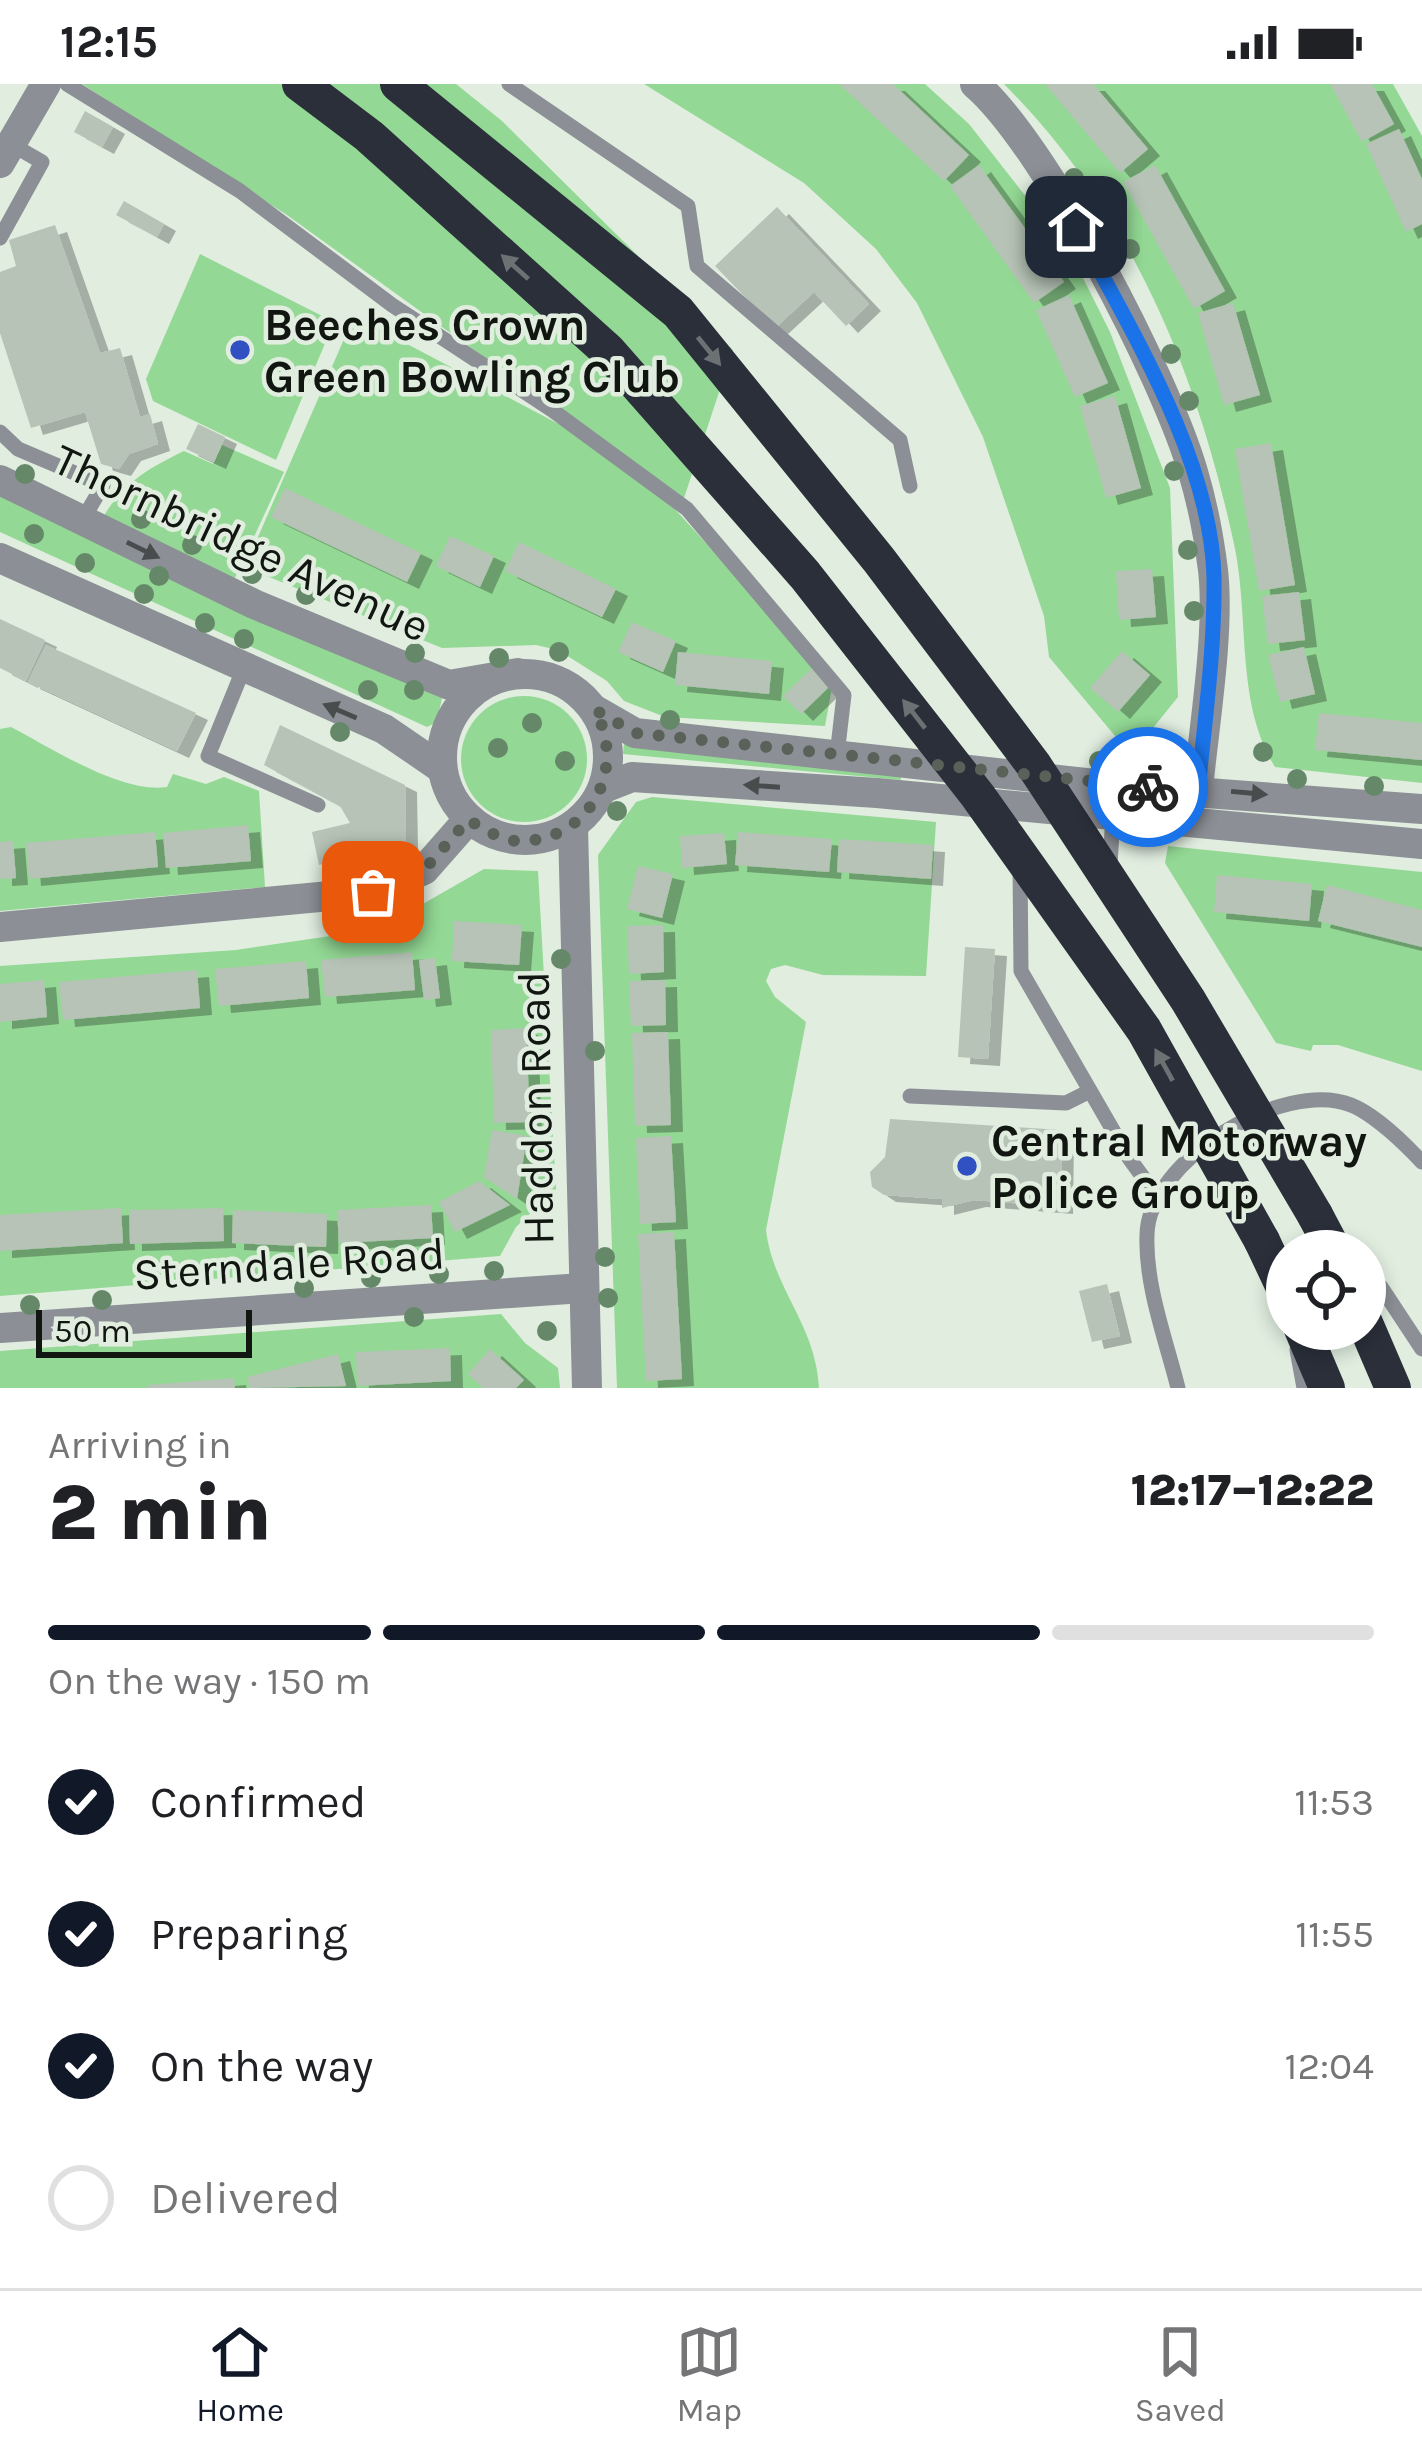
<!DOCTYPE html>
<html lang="en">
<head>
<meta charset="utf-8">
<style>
	body { margin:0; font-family:Karla,sans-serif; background:#f2f2f2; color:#202124; height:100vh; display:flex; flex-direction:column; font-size:45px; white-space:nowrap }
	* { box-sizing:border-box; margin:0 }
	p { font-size:39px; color:#757577 }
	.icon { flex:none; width:66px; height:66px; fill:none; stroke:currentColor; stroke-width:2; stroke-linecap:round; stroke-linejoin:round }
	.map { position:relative; height:1304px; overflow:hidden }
	.panel { display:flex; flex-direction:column; background:#fff; flex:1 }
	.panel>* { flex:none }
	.tools { position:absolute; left:1266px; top:1146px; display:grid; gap:24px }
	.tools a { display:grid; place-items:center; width:120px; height:120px; border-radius:50%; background:#fff; box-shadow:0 6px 18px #0003; font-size:60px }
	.scale { position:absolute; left:36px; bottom:30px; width:216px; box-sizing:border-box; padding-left:12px; border:6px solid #111611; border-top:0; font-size:33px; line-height:42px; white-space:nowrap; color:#111611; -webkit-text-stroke:9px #e0eddf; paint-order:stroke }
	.pin { position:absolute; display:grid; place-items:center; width:102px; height:102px; color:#fff; margin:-51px; border-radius:24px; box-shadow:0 6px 18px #0006 }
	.courier { position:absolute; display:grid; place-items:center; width:120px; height:120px; margin:-60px; border:9px solid #1a73e8; border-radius:50%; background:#fff; color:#222; box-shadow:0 3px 15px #0007 }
	.overview em { font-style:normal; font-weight:800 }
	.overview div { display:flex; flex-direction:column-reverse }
	.overview { display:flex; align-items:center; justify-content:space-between; height:204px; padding:0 48px }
	h1 { font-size:78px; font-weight:800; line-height:90px }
	.bar { display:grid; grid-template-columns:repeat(4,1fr); gap:18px 12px; align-content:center; height:144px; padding:0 48px }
	.bar i { height:15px; border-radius:9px; background:#e0e0e0 }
	.bar .current { background:#111827 }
	.bar p { grid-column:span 4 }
	ol { padding:0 48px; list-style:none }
	li { display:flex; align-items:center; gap:36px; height:132px }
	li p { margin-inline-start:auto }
	li .icon { padding:12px; border-radius:50%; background:#111827; color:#fff; stroke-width:4 }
	li:last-child { color:#757577 }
	li i { width:66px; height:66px; border:6px solid #e0e0e0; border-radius:50% }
	.status { display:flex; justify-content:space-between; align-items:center; height:84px; padding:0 60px; background:#fff; direction:ltr }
	.status svg { height:33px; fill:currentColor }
	.dock { display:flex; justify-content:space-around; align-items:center; height:168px; border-top:3px solid #e0e0e0; background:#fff; font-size:33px; color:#757577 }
	.dock a { display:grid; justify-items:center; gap:6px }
	.dock .current { color:#111827 }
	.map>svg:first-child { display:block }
</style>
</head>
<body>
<div class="status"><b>12:15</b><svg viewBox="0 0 49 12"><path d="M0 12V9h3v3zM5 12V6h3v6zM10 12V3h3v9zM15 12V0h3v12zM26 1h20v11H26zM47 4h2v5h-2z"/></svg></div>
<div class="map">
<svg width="1422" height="1304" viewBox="0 0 1422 1304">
	<defs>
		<filter id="shadow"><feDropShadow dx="12" dy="7" stdDeviation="0" flood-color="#0004"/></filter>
	</defs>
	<rect width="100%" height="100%" fill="#e0eddf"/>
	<!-- green -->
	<g fill="#93d894">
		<polygon points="82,0 456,0 502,37 733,266 683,417 287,131"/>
		<polygon points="644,0 925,0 969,40 1071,170 1110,248 1170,404 1178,613 1131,671 1049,573 1044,532 983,353 917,219 876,165 804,99"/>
		<path d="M 1004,0 L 1393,0 L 1422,52 L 1422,699 L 1275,683 C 1235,618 1250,534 1234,460 C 1197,288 1131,127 1004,0 Z"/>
		<polygon points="200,170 334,238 276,376 153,317 146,295"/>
		<polygon points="354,232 570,346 672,422 833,598 825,642 665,633 624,617 607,597 558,566 536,561 442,564 245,483"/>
		<path d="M 222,361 L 284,388 L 234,496 L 100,438 C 122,400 145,386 184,367 L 213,380 Z"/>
		<polygon points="0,409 442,614 437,638 427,643 0,448"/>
		<circle cx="524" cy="675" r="63"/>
		<path d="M 11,643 C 51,664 122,710 167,703 L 173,690 L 206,700 L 224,693 L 259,707 L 265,803 L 0,827 L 0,645 Z"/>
		<polygon points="624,659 900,684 901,696 623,670"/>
		<path d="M 652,713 L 936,738 L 926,892 L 823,891 L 785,881 L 771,885 L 766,897 L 775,913 L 806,938 L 766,1146 C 773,1205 816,1241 819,1304 L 617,1304 L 598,771 L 636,718 Z"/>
		<polygon points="1168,762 1422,788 1422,987 1338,961 1313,961 1311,967 1276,959 1165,779"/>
		<polygon points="484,785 538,787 556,1105 516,1143 500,1172 0,1212 0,882 236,866 344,850 414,825"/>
		<polygon points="501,1230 525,1259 558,1284 560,1304 0,1304 0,1267"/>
	</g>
	<!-- building -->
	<g fill="#b6c3b6" filter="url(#shadow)">
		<polygon points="839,0 893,0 969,71 944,97"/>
		<polygon points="1045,0 1093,0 1148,65 1120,89"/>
		<polygon points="1330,0 1372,0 1394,40 1362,58"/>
		<polygon points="85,27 113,43 102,63 74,48"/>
		<polygon points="1399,45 1422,95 1422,140 1406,148 1366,60"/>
		<polygon points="979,81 1064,198 1034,219 950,102"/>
		<polygon points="1155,81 1225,207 1194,225 1123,98"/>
		<polygon points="124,117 164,140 157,153 116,131"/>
		<polygon points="777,123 869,220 846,242 814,208 775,244 715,182"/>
		<polygon points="55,141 100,269 120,264 140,333 150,330 158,360 129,370 119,385 101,380 85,328 31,344 0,249 0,188 16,182 9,156"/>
		<polygon points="1069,211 1108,299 1075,313 1036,226"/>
		<polygon points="1233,219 1260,311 1224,321 1198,229"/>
		<polygon points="1115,312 1141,404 1106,414 1080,322"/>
		<polygon points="198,340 225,353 214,378 186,365"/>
		<polygon points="1271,359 1295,501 1259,507 1235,365"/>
		<polygon points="285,404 421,469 407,498 271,433"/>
		<polygon points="450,452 494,472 480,503 436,482"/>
		<polygon points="519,458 616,505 602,533 505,487"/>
		<polygon points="1152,485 1156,533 1119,536 1116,487"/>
		<polygon points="1299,508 1305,556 1268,560 1262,512"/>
		<polygon points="0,535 45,556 26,597 0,584"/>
		<polygon points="632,538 676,557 663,588 618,568"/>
		<polygon points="46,561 196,629 177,667 28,598"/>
		<polygon points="1304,563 1315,610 1280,618 1268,571"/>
		<polygon points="1122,567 1150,591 1118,628 1090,604"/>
		<polygon points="678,568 772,577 769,610 675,601"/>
		<polygon points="814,582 832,600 801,630 783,612"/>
		<polygon points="1319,629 1422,639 1422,676 1315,666"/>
		<polygon points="280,641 405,701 406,758 319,781 312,748 350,739 340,722 264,681"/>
		<polygon points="248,741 251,777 166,784 163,749"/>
		<polygon points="155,748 158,783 29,795 26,759"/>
		<polygon points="738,748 832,755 829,788 735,781"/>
		<polygon points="724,749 727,780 682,784 680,752"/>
		<polygon points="839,755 933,761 931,795 837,788"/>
		<polygon points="13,757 16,794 0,795 0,758"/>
		<polygon points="638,782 673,790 662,834 627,825"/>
		<polygon points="1217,791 1312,800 1309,837 1214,828"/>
		<polygon points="1327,801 1422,826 1422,863 1318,837"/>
		<polygon points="454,837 522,841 519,881 452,877"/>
		<polygon points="663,841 664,888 629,890 627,842"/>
		<polygon points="965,863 995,865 988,975 958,973"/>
		<polygon points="412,868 415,906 325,913 321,876"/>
		<polygon points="435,874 440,914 424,916 419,876"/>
		<polygon points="306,877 309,914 219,922 215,885"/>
		<polygon points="197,886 200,924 63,936 59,898"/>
		<polygon points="44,896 47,933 0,938 0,900"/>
		<polygon points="665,896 666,941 631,942 629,897"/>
		<polygon points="526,944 530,1038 494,1039 491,946"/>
		<polygon points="668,948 671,1041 635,1042 632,949"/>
		<polygon points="890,1035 1062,1046 1061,1123 974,1116 942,1124 942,1115 884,1111 872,1103 870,1088 885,1073"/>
		<polygon points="492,1046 527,1052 517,1115 484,1093"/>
		<polygon points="671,1052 676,1138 640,1140 636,1054"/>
		<polygon points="479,1097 510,1121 455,1148 439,1118"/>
		<polygon points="431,1121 433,1154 339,1159 337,1126"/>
		<polygon points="121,1124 123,1159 0,1167 0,1131"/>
		<polygon points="223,1124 224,1157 130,1160 129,1126"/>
		<polygon points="233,1126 327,1130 326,1163 232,1159"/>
		<polygon points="674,1148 682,1295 646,1297 638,1150"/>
		<polygon points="1107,1200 1120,1252 1092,1258 1079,1207"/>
		<polygon points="450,1264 451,1297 357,1302 356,1268"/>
		<polygon points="490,1265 524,1296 516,1304 483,1304 468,1290"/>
		<polygon points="338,1270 346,1302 250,1304 247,1293"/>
		<polygon points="234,1294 235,1304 149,1304 148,1301"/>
	</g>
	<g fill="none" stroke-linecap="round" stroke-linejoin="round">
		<!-- lane -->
		<g stroke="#8c8f95" stroke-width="15">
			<polyline points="67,0 240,107 392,221 552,326 687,425 844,611 837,671"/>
			<polyline points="509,0 688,122 697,182 900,356 910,402"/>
			<polyline points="0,154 42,78 11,60"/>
			<polyline points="0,348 18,365 103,401 82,437"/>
			<polyline points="243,586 208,672 318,721"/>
			<polyline points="1110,782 1113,729"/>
			<polyline points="1020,784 1021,887 1129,1074 1158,1114"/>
			<polyline points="910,1012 1066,1019 1090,1007"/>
			<polyline points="1365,1191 1381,1203 1422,1265"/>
			<polyline points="1297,1266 1304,1304"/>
			<path d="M 1178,1304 C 1166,1256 1145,1201 1147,1151 C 1148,1077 1283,994 1351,1021 C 1374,1030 1405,1060 1422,1078"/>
		</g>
		<!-- street -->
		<g stroke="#8c8f95" stroke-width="30">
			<path d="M 975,0 C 1046,61 1166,295 1193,388 C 1202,418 1209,454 1213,486 C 1220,547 1204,642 1198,705"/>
			<polyline points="0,79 46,0"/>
			<polyline points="0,396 254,520 449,601 518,589"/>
			<polyline points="0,474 384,645 441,684"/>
			<circle cx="525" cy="673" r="83"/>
			<polyline points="595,626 635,649 1113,702 1422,725"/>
			<polyline points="604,704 632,693 877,709 1422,760"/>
			<polyline points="573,743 587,1304"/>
			<polyline points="0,843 373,808 424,786 468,736"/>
			<polyline points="0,1244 583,1204"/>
		</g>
		<!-- highway -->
		<g stroke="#2a2f3a" stroke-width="36">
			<polyline points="1315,1131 1334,1167"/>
			<polyline points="1262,1157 1287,1210"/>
			<polyline points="1365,1239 1393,1304"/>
			<polyline points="1302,1245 1327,1304"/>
		</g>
		<!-- highway-bridge -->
		<g stroke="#2a2f3a" stroke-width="36">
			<polyline points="300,0 369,52 608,267 805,491 978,712 1144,946 1262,1157"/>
			<polyline points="398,0 678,228 879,476 1033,680 1188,916 1315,1131"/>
		</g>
	</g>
	<!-- trees -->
	<g fill="#658869">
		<circle cx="1074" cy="94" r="10"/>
		<circle cx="1130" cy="165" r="10"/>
		<circle cx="1171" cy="270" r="10"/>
		<circle cx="1189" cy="317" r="10"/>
		<circle cx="1174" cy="387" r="10"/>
		<circle cx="25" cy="390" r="10"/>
		<circle cx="141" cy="435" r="10"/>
		<circle cx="34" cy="450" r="10"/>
		<circle cx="192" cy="461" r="10"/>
		<circle cx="1188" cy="466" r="10"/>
		<circle cx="85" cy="479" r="10"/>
		<circle cx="252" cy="490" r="10"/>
		<circle cx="159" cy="492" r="10"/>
		<circle cx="144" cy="510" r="10"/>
		<circle cx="306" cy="511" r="10"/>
		<circle cx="1194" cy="527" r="10"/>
		<circle cx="205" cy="539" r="10"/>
		<circle cx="244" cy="555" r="10"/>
		<circle cx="559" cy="568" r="10"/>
		<circle cx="415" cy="569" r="10"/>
		<circle cx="499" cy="574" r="10"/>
		<circle cx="368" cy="606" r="10"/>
		<circle cx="414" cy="606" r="10"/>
		<circle cx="670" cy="636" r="10"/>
		<circle cx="532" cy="639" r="10"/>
		<circle cx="340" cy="648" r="10"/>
		<circle cx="498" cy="664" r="10"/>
		<circle cx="1170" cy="667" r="10"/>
		<circle cx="1263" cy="668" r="10"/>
		<circle cx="565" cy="677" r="10"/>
		<circle cx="1099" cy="677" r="10"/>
		<circle cx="1297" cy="695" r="10"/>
		<circle cx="1374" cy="702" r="10"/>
		<circle cx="617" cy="727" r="10"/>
		<circle cx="561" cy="875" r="10"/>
		<circle cx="595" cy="967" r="10"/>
		<circle cx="605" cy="1173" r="10"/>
		<circle cx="494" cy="1187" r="10"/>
		<circle cx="439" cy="1190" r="10"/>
		<circle cx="371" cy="1194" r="10"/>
		<circle cx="304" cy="1204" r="10"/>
		<circle cx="608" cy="1214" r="10"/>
		<circle cx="102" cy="1216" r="10"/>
		<circle cx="30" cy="1221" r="10"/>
		<circle cx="414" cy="1233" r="10"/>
		<circle cx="547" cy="1247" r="10"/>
	</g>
	<!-- one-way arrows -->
	<defs><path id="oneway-solid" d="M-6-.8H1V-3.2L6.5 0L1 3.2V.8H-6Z" transform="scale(3)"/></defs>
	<g fill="#6a7274">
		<use href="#oneway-solid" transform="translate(515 183) rotate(-138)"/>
		<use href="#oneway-solid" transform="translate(709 267) rotate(51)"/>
		<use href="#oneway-solid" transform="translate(914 630) rotate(-128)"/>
		<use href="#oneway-solid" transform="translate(1164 981) rotate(-119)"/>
	</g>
	<g fill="#484c4c">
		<use href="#oneway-solid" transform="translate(143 466) rotate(26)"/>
		<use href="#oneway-solid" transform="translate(340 627) rotate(-157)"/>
		<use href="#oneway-solid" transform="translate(762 702) rotate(-176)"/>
		<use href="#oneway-solid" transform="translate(1249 709) rotate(5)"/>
	</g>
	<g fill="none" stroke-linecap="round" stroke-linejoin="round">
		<!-- done -->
		<path stroke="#596159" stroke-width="12" stroke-dasharray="0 21.6" d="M 373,808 L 424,786 L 468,736 C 485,745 502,758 522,757 C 591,755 627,685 595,626 L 635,649 L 1148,703"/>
		<!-- route -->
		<path stroke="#1a73e8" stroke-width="15" d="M 1076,143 C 1130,245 1211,374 1214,493 C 1215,563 1205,636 1198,705 L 1148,703"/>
	</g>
	<!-- markers -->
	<g fill="#3151c2" stroke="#e0eddf" stroke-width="4.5">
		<circle cx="240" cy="266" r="12"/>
		<circle cx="967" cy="1082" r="12"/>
	</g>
	<g text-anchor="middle" stroke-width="9" stroke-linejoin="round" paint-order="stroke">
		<!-- poi labels -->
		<g font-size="45" font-weight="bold" fill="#111611" stroke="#e0eddf" text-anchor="start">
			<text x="264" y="256">Beeches Crown<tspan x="264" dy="52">Green Bowling Club</tspan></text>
			<text x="991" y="1072">Central Motorway<tspan x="991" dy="52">Police Group</tspan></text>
		</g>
		<!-- street labels -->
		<g font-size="45" fill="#111611" stroke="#e0eddf">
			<text transform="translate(242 458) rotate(25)" y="16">Thornbridge Avenue</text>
			<text transform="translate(535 1024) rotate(-91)" y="16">Haddon Road</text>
			<text transform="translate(289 1179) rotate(-4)" y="16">Sterndale Road</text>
		</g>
	</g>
</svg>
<div class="tools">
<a><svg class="icon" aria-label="locate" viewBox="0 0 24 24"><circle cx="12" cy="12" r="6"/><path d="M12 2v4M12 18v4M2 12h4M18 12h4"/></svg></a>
</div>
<div class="scale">50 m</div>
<div class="pin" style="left:373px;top:808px;background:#ea580c"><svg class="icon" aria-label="bag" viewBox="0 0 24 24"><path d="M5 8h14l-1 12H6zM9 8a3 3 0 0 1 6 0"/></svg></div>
<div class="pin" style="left:1076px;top:143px;background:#1f2937"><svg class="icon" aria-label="home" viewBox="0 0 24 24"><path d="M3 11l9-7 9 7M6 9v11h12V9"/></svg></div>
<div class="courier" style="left:1148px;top:703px"><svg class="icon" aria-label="bike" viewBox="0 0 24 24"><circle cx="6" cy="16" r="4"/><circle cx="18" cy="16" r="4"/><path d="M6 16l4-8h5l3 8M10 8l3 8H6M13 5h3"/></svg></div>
</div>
<section class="panel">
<div class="overview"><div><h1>2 min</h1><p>Arriving in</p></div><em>12:17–12:22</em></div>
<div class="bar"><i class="current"></i><i class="current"></i><i class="current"></i><i></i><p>On the way · 150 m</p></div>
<ol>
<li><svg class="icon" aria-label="check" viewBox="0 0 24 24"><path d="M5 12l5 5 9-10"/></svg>Confirmed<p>11:53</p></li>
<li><svg class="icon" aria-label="check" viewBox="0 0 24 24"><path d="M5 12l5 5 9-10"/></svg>Preparing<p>11:55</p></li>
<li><svg class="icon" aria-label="check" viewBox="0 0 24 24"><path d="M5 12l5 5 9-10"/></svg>On the way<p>12:04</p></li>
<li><i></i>Delivered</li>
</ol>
</section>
<nav class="dock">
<a class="current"><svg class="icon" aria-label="home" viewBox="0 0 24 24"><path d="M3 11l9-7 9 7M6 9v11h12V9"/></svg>Home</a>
<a><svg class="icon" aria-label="map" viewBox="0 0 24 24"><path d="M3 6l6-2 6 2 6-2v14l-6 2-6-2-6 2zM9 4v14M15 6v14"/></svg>Map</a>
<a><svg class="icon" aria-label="saved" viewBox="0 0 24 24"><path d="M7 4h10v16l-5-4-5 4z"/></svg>Saved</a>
</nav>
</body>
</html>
